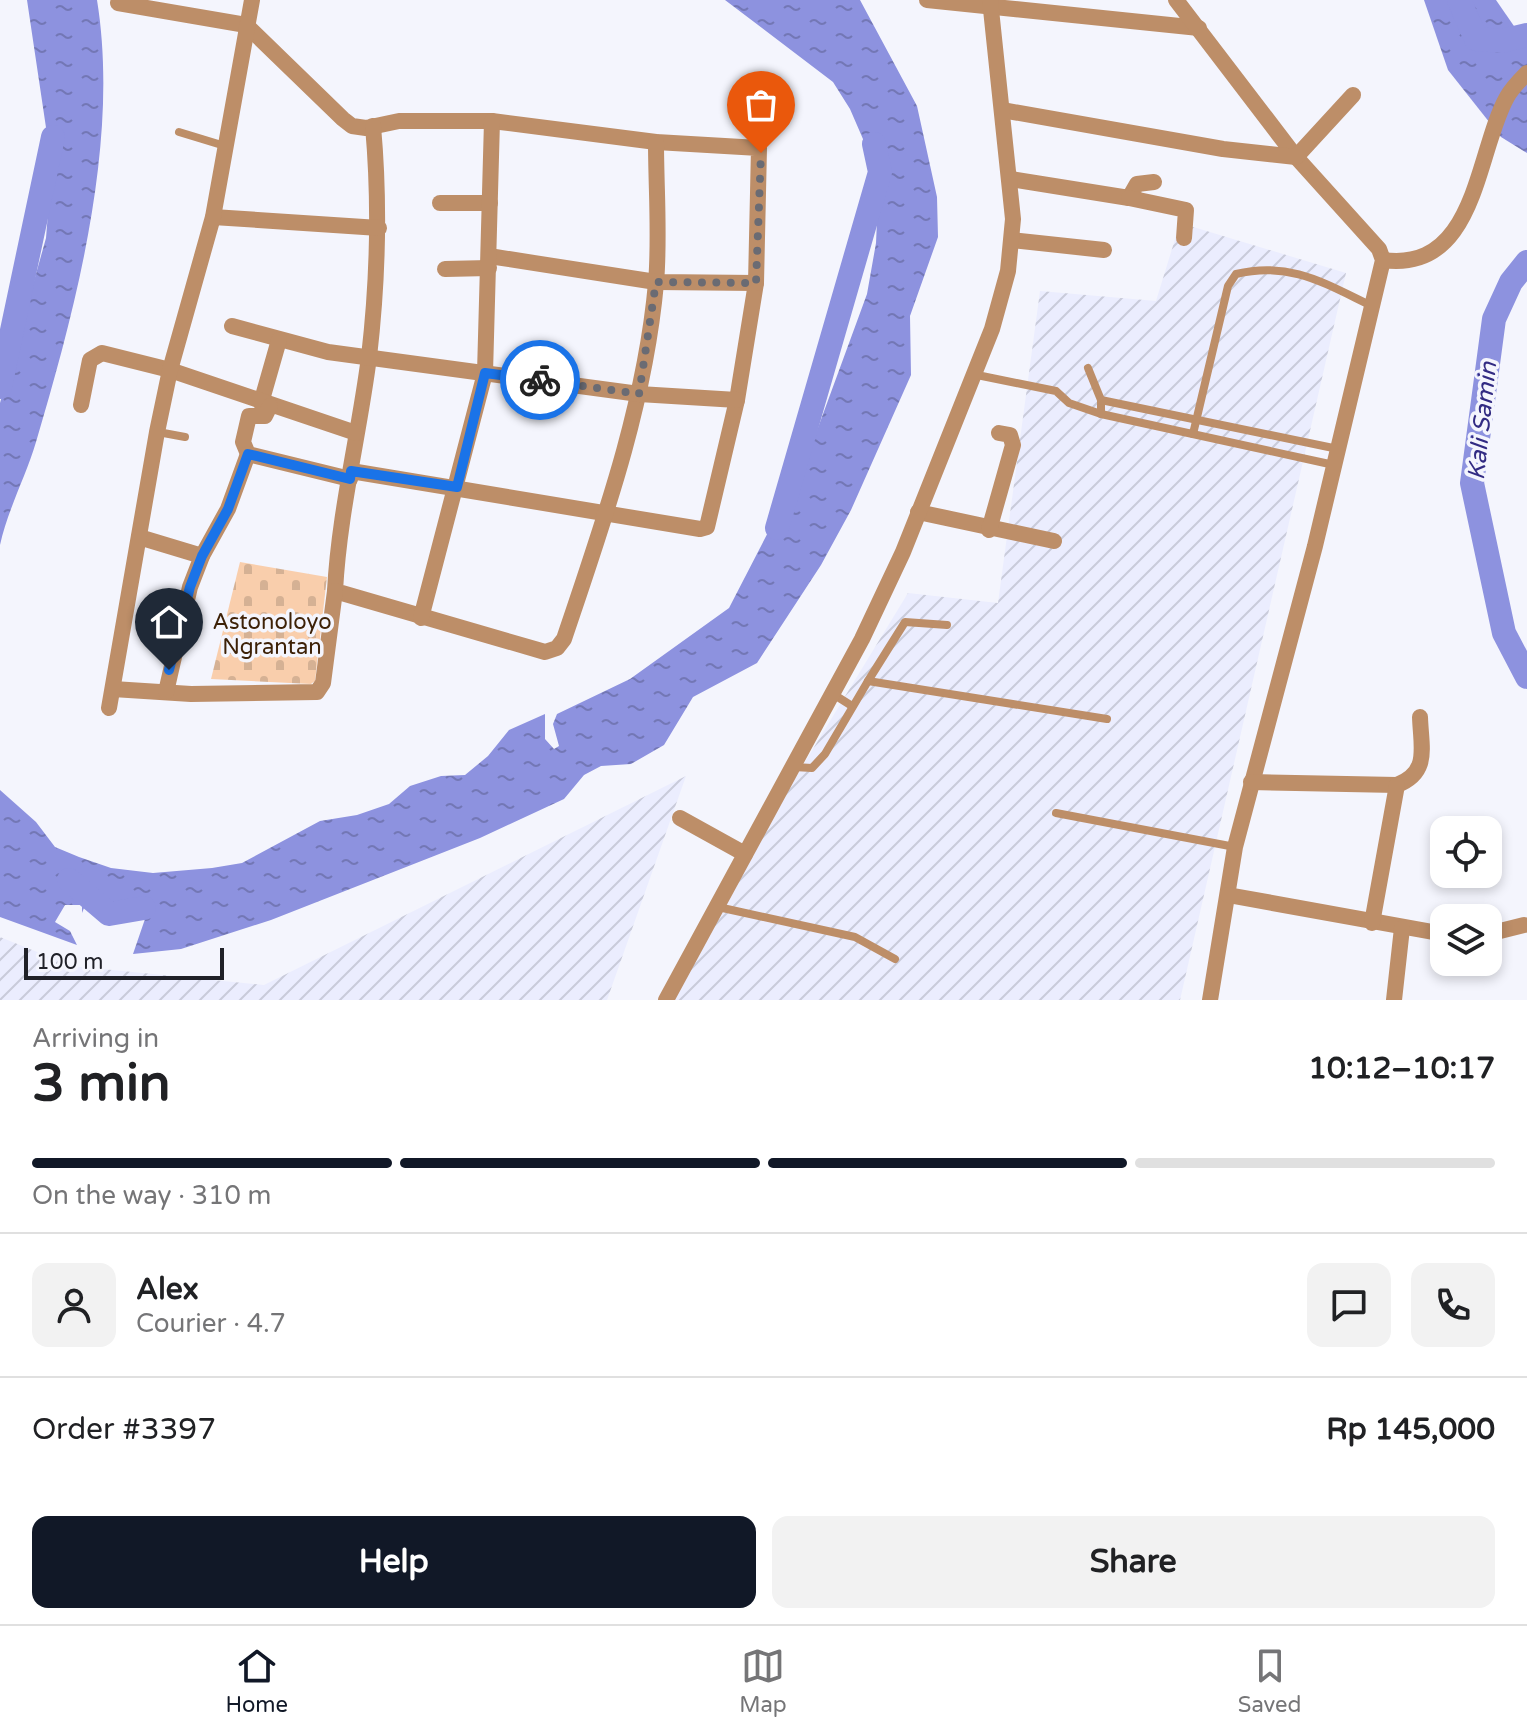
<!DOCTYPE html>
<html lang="en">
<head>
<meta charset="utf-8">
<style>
	body { margin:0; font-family:"Varela Round",sans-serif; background:#f2f2f2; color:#202124; height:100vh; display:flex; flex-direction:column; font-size:30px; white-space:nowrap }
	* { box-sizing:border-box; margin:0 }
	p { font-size:26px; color:#757577 }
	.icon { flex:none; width:44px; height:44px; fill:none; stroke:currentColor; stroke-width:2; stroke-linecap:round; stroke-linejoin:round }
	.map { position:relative; height:1000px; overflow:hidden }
	.details { display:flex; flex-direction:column; background:#fff; flex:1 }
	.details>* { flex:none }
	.tools { position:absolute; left:1430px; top:816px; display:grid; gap:16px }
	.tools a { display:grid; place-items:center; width:72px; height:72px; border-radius:16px; background:#fff; box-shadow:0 4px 12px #0003; font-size:40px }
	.scale { position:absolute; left:24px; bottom:20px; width:200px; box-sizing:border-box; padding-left:8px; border:4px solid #202128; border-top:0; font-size:22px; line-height:28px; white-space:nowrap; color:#202128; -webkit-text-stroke:6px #f4f5fd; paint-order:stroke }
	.pin { position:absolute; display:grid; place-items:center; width:68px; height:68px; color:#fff; margin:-82px -34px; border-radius:50% 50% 50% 0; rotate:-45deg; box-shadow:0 0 8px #0007 }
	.pin .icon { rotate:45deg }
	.courier { position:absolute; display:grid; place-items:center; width:80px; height:80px; margin:-40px; border:6px solid #1a73e8; border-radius:50%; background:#fff; color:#222; box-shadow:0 2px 10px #0007 }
	.summary em { font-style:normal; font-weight:700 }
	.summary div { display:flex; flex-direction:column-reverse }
	.summary { display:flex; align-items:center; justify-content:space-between; height:136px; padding:0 32px }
	h1 { font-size:52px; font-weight:700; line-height:60px }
	.bar { display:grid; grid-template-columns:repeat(4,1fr); gap:12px 8px; align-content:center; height:96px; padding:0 32px }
	.bar i { height:10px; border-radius:6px; background:#e0e0e0 }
	.bar .on { background:#111827 }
	.bar p { grid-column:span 4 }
	.line { display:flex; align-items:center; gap:20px; padding:0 32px; border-top:2px solid #e0e0e0 }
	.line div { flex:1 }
	.round { display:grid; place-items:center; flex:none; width:84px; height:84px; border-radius:16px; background:#f2f2f2 }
	.cta { display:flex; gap:16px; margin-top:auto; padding:16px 32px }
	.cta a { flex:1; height:92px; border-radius:16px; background:#111827; color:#fff; font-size:32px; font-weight:700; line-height:92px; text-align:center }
	.cta a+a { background:#f2f2f2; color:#202124 }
	.dock { display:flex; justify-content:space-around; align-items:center; height:112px; border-top:2px solid #e0e0e0; background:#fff; font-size:22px; color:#757577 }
	.dock a { display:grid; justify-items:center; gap:4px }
	.dock .on { color:#111827 }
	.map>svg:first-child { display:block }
</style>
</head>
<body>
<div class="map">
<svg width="1527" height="1000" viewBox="0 0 1527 1000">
	<defs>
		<pattern id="industrial-furrows" width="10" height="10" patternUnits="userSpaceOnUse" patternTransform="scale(2)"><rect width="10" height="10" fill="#ebedfe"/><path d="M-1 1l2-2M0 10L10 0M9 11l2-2" fill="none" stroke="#c9cbda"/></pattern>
		<pattern id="cemetery-stones" width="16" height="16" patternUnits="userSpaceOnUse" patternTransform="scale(2)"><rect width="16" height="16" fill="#f9ceac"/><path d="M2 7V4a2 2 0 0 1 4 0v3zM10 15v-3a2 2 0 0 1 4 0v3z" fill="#d5b194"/></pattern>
		<pattern id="water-ripples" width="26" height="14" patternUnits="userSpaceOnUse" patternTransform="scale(2)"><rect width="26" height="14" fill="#8d92df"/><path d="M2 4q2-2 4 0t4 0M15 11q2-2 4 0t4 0" fill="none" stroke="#7377b5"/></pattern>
	</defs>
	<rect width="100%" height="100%" fill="#f4f5fd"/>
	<!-- industrial -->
	<g fill="url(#industrial-furrows)">
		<polygon points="1180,223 1346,273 1180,1000 660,1000 908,593 998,603 1040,291 1156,301"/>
		<polygon points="686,776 607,1000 0,1000 0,937 72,966 264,985"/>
	</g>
	<!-- cemetery -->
	<polygon fill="url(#cemetery-stones)" points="240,562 327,577 315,681 311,684 211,679"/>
	<!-- water -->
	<g fill="url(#water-ripples)">
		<path d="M 27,0 L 97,0 C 120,141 76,307 36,442 C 26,476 8,509 0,545 L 0,403 L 46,238 L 50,188 L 48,141 Z"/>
		<path d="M 725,0 L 860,0 L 917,106 L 937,197 L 938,237 L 910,316 L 911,375 L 851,510 L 821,565 L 757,663 L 693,697 L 664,745 L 631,764 L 601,766 L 584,775 L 564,799 L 480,838 L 271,920 L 181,949 L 133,954 L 145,919 C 128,909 111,916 98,899 L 86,903 L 82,913 L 82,905 L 65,905 L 55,922 L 70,931 L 77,945 L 0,917 L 0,790 L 36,822 L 55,847 L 79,857 L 111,868 L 153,873 L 212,868 L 242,863 L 320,821 L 357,815 L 389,804 L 410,786 L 441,776 L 465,775 L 488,756 L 509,730 L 545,714 L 545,739 L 554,749 L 559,746 L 553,724 L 557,714 L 630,679 L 729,608 L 808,455 L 867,294 L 876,243 L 879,176 L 850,109 L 833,82 Z"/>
		<polygon points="1424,0 1496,0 1527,45 1527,153 1501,137 1448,70"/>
	</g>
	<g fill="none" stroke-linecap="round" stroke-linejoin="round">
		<!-- river -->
		<g stroke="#8d92df" stroke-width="24">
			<polyline points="1459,0 1476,39 1502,41 1527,35"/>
			<polyline points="1527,262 1511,282 1494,319 1472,483 1504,633 1527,677"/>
			<polyline points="0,387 53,137"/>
			<polyline points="777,528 880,172 874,144"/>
			<polyline points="69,880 109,914 144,908"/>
		</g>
		<!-- lane -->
		<g stroke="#bd8e68" stroke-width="8">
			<polyline points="179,132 225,146"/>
			<polyline points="1088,368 1101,400 1101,414"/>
			<polyline points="977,375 1056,391 1069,403 1101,414 1334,465"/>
			<polyline points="1101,400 1338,449"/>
			<polyline points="158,432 185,437"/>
			<path d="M 1193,434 L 1228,286 L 1236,274 C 1290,261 1324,283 1372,306"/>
			<polyline points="947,625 905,622 868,681 1107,719"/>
			<polyline points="833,694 852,706"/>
			<polyline points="794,767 812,768 825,754 868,681"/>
			<polyline points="1056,813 1235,847"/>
			<polyline points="718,907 855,937 895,959"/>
		</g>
		<!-- street -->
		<g stroke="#bd8e68" stroke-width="16">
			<polyline points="927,0 1199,28"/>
			<polyline points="1176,0 1296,157 1379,249 1383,260 1315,546 1235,847 1210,1000"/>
			<polyline points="118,3 246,25 343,119 352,126 366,128 399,121 492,121 656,142 759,148 756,283 737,400 707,527 700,529 351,471"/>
			<polyline points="1002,110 1223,149 1296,157 1353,95"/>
			<path d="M 373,126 C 380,204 378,279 369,357 C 359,435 339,513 335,591 L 545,652 L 557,648 L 564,639 C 603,523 645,406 656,283 C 660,237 656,188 656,142"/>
			<polyline points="1011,179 1129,198 1137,184 1154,182"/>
			<polyline points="1129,198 1186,210 1184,238"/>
			<polyline points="440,203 490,203"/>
			<polyline points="213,217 379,228"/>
			<polyline points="1012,240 1104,250"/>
			<polyline points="489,256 656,282 756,283"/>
			<path d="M 1383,260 C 1477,273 1476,152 1507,97 C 1512,88 1520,80 1527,73"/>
			<polyline points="445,269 489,268"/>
			<polyline points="232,326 328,352 639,394 737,400"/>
			<polyline points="261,403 279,340"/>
			<polyline points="81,405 90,360 102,353 170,370 356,433"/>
			<polyline points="270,406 265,416 249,416 243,442 248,454 350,479"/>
			<polyline points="918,512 1054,541"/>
			<polyline points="989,530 1013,445 1010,435 999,433"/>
			<polyline points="139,537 202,556"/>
			<polyline points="421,618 485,373 492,121"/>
			<polyline points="113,689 191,694 317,692 323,683 335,591"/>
			<polyline points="166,692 190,587 202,556 228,509 248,454"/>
			<polyline points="109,708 157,432 170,370 213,217 252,0"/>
			<path d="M 1251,782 L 1397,785 C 1430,772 1421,748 1420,717"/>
			<polyline points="680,818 745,854"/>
			<polyline points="1228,895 1444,934"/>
			<polyline points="1372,923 1397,785"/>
			<polyline points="1488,934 1524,925"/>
			<polyline points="666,1000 862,639 903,552 992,329 1008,271 1013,219 990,0"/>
			<polyline points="1394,1000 1402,928"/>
		</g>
	</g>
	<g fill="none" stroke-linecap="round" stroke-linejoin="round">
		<!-- done -->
		<polyline stroke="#6a6b73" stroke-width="8" stroke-dasharray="0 14.4" points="540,380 639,394 656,282 756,283 761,153"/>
		<!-- route -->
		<polyline stroke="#1a73e8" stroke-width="10" points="169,670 190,587 202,556 228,509 248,454 350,479 351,471 457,487 485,373 540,380"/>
	</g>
	<g text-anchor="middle" stroke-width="7" stroke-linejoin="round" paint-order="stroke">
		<!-- park labels -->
		<g font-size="22" fill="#3d2107" stroke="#f4f5fd">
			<text x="272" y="629">Astonoloyo<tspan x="272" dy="25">Ngrantan</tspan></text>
		</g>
		<!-- water labels -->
		<g font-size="24" font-style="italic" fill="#322b83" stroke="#f4f5fd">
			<text transform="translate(1482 421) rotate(-84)" y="8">Kali Samin</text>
		</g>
	</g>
</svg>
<div class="tools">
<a><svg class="icon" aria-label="locate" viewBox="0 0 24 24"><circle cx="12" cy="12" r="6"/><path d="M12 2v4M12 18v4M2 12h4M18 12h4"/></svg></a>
<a><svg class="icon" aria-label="layers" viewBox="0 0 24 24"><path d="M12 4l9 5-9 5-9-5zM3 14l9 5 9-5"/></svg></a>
</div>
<div class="scale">100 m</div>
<div class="pin" style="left:761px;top:153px;background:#ea580c"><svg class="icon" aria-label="bag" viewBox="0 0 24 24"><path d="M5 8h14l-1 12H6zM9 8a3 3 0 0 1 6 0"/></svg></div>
<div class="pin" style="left:169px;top:670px;background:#1f2937"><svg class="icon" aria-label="home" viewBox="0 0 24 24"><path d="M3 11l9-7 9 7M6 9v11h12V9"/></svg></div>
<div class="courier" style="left:540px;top:380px"><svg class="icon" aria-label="bike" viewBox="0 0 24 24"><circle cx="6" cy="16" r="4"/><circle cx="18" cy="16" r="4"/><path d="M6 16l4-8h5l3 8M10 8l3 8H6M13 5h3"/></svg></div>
</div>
<section class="details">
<div class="summary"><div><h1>3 min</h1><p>Arriving in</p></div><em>10:12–10:17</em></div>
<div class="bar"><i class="on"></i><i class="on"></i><i class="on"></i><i></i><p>On the way · 310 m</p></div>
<div class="line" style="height:144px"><a class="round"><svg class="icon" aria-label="person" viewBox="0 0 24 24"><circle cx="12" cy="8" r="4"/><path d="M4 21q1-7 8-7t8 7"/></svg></a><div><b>Alex</b><p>Courier · 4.7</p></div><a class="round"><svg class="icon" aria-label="chat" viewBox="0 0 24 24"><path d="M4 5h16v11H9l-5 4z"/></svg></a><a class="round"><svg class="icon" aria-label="phone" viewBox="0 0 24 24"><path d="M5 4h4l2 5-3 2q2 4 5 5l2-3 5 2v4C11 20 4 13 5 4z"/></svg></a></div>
<div class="line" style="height:104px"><div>Order #3397</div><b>Rp 145,000</b></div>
<div class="cta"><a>Help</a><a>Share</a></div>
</section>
<nav class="dock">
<a class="on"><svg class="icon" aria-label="home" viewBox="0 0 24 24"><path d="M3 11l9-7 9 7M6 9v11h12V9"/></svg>Home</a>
<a><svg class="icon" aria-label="map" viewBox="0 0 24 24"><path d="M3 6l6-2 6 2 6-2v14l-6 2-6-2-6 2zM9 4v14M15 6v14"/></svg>Map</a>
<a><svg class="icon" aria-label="saved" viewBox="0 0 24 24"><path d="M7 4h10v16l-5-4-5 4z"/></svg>Saved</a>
</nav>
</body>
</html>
